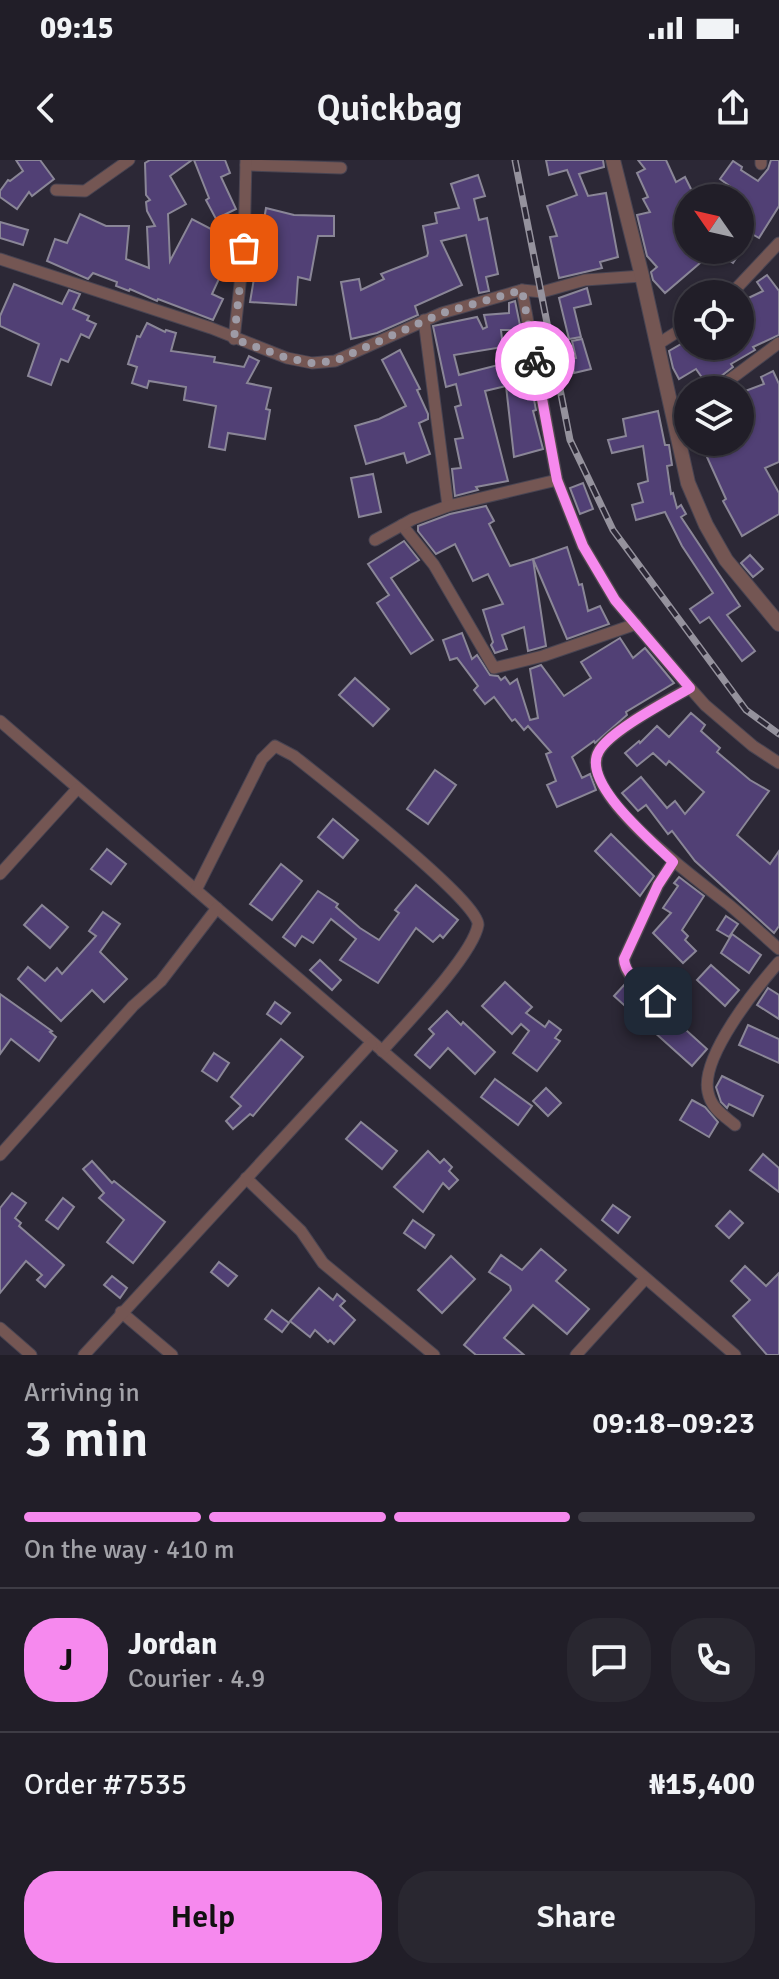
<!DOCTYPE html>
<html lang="en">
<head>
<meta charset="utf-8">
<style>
	body { margin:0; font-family:Signika,sans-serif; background:#292730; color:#f1f3f6; height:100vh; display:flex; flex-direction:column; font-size:30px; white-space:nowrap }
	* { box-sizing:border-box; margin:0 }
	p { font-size:26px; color:#a2a2a8 }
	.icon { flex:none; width:44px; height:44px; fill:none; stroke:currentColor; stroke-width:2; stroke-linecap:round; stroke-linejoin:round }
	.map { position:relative; height:1195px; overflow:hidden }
	.side { display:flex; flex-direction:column; background:#211e28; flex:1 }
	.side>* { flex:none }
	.needle { width:52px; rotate:304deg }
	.fabs { position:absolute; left:674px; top:24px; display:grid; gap:16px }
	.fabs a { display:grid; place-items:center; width:80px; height:80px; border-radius:50%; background:#211e28; box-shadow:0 2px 6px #0004,0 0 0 2px #3e3c45; font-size:40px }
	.pin { position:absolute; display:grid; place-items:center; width:68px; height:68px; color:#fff; margin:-34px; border-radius:16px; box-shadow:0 4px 12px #0006 }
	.courier { position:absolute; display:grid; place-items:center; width:80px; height:80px; margin:-40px; border:6px solid #f689ee; border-radius:50%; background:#fff; color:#222; box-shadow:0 2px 10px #0007 }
	.summary em { font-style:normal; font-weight:600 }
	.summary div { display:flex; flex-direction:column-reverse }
	.summary { display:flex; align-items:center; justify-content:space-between; height:136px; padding:0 24px }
	h1 { font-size:52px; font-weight:600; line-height:60px }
	.bar { display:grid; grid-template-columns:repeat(4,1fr); gap:12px 8px; align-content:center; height:96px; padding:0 24px }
	.bar i { height:10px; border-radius:6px; background:#3e3c45 }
	.bar .on { background:#f689ee }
	.bar p { grid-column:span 4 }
	.line { display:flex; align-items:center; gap:20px; padding:0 24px; border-top:2px solid #3e3c45 }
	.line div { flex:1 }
	.round { display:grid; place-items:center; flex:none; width:84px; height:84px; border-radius:32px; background:#292730 }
	.action { display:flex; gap:16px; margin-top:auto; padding:16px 24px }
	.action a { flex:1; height:92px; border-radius:32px; background:#f689ee; color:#111; font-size:32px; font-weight:600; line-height:92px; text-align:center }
	.action a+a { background:#292730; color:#f1f3f6 }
	.status { display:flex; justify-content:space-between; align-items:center; height:56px; padding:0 40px; background:#211e28; direction:ltr }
	.status svg { height:22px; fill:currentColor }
	header { display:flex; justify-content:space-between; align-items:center; height:104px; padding:0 24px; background:#211e28; font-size:36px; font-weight:600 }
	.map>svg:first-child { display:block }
</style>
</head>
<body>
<div class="status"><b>09:15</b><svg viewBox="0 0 49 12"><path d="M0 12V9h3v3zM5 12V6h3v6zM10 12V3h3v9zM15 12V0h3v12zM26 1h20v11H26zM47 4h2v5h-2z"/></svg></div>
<header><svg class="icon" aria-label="back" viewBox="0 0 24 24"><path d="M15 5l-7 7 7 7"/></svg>Quickbag<svg class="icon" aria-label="share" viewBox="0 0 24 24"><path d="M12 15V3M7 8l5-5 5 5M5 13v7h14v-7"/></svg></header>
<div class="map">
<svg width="779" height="1195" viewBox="0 0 779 1195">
	<rect width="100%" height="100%" fill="#2c2836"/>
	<!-- building -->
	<g fill="#514075" stroke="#8a8697" stroke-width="2">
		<polygon points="16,0 40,0 54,19 32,36 29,32 17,49 0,37 0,31 8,20 10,21 23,11"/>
		<polygon points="150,0 192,0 170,16 186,44 168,54 170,101 192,59 236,82 212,134 223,139 213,160 158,139 157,141 130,129 129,131 116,126 117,122 93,113 88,119 47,101 55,79 67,83 80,54 106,66 129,66 126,99 149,108 147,67 155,66 147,51 146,42 150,40 146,35 145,3"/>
		<polygon points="194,0 225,0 230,13 221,17 236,49 216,59 206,40 209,38"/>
		<polygon points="546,0 603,0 604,7 579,14 588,36 606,33 618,97 600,102 602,108 559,118 550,77 557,76 547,46 577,35 567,10 549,15"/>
		<polygon points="638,0 666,0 676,22 685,17 695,37 688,38 688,70 682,75 688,82 688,90 740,90 740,38 730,38 735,30 720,19 733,1 742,7 741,10 758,21 768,9 771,0 779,0 779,46 759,78 752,74 733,103 714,91 665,133 653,120 651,112 657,107 647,96 637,55 650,52 643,39 648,37 637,13 645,9"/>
		<polygon points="478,15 485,36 474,39 479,60 487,58 498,114 486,117 489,131 479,133 466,75 441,81 462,125 415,146 418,155 377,173 351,179 341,122 359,119 361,130 384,119 381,114 427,96 428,93 423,66 437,63 435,53 459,48 451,24"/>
		<polygon points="266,48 294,55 334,56 334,76 318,76 310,120 298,117 296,145 250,142"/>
		<polygon points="0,62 28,70 23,85 0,78"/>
		<polygon points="767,115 779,131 779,175 753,187 755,190 731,204 733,207 708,226 696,209 679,219 673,208 669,191 688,180 688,186 740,186 740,142 763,131 757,122"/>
		<polygon points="14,124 62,144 69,130 80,134 73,149 89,156 87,160 96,164 89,178 81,174 68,202 61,199 51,225 28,216 39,184 0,166 0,156"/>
		<polygon points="587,128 591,144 574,148 581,177 569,179 559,138"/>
		<polygon points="515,141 521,170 501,170 503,187 454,195 459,215 526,198 536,250 533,251 543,289 514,297 506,226 485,231 508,321 476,327 478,330 455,336 452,309 461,308 455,279 463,278 455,247 461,245 456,224 446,227 433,166 477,157 483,169 487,167 484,155 509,153 509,143"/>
		<polygon points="147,163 165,172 166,170 176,173 171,191 215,197 214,202 244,207 249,196 259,201 247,223 271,228 266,249 270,250 265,279 228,273 225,290 209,287 216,246 184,240 186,227 149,221 147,228 132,223 137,207 128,204 137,176 140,177"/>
		<polygon points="582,179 591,209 574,213 571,199 576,198 572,181"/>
		<polygon points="400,190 420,229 417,230 428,254 428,259 419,263 430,294 407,303 404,293 366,304 355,266 379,259 406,246 382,200"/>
		<polygon points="773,211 779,224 779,302 765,308 779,333 779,354 742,376 723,341 726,339 702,286 711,282 740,282 740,271 748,268 740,247 740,233 764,224 761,217"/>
		<polygon points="658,251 665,285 669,285 672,305 667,306 671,334 673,333 677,348 681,345 686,354 681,357 740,446 727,455 755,491 742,501 709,457 700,463 690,449 713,433 682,386 665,352 636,360 632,345 643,342 638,324 648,321 643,286 612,293 608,280 626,276 623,259"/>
		<polygon points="373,314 381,352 359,357 351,318"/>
		<polygon points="583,323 593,349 580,354 570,328"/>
		<polygon points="486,346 494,361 489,364 510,406 533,399 546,486 528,491 524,467 502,475 507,489 495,493 491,485 493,482 483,450 503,444 488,414 473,421 455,384 436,394 418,371 418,366 450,354"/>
		<polygon points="404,381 419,400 391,418 433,480 411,494 377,443 389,435 368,404"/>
		<polygon points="567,387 579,425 582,424 588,451 600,446 609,464 567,479 533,399"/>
		<polygon points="750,395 763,409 753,417 741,403"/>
		<polygon points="462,473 472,499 477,495 490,515 498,516 501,520 505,517 510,524 517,519 530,560 538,558 530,509 541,505 564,536 591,518 581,502 620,478 633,498 645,488 674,523 626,552 627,555 595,583 594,581 572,597 582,618 590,614 596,630 557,647 547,625 556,621 546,594 551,592 528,566 524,570 515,559 512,561 494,537 485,544 474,530 478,526 457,498 450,500 443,480"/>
		<polygon points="355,518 389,549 373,566 339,535"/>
		<polygon points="691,553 705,565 701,571 720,588 717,592 750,620 769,631 737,675 770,704 779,691 779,766 774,773 695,701 672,671 668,674 646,645 638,651 622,633 641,617 667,648 675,641 685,654 704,632 669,601 666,605 653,593 637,606 625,593 639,581 640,583 657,566 669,577"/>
		<polygon points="435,610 456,625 428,664 407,649"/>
		<polygon points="333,659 358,680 343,698 318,677"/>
		<polygon points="611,674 654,716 640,736 595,691"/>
		<polygon points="107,689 126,704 111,724 91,709"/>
		<polygon points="281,704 302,721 272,760 250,744"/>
		<polygon points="679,717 704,736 682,770 688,776 685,780 696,791 683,803 653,773 671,753 663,748 678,726 674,723"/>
		<polygon points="416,725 458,760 443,778 440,775 433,782 416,768 378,823 340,800 356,779 331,759 313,783 302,776 295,786 283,777 318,731 338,744 336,747 360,768 379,780 399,753 395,750"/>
		<polygon points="42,745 68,767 50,788 24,765"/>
		<polygon points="103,752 120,764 100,792 127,819 104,842 92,830 61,861 18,819 28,807 45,821 57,808 62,814 96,776 89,771"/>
		<polygon points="726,756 738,764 729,777 717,770"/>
		<polygon points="732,774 761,795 749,813 721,793"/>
		<polygon points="320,800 341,820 332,830 310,810"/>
		<polygon points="711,805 739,830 725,846 697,820"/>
		<polygon points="505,822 532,847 526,853 545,867 549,861 561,870 555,878 560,881 537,911 513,893 529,871 521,864 512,874 482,846"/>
		<polygon points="626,823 652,847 660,849 676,861 707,889 692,906 614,836"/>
		<polygon points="768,828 779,835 779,859 757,845"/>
		<polygon points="0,834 52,871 50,872 56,877 39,901 11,879 0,894"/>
		<polygon points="275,842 290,853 281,864 267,854"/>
		<polygon points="447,851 461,865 463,862 495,892 475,914 448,888 430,908 415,895 434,874 429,869"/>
		<polygon points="748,865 779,879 779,903 739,885"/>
		<polygon points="281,879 303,897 253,956 250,954 233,969 226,961 241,946 231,937"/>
		<polygon points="214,893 229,903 217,921 202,911"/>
		<polygon points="722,916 763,936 753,956 729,944 727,948 721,942 716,927"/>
		<polygon points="495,919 532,946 518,965 481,937"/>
		<polygon points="546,928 561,943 548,956 533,941"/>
		<polygon points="692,940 705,947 718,962 709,977 680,960"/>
		<polygon points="361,962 397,991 382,1009 346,979"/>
		<polygon points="428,991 440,1003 444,999 452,1007 449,1011 458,1020 449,1029 443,1023 423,1052 394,1027"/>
		<polygon points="763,994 779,1008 779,1032 750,1010"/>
		<polygon points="92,1001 112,1023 114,1021 165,1062 133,1103 107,1082 124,1060 99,1038 104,1033 83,1009"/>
		<polygon points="12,1033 26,1043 15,1058 21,1063 19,1066 64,1105 45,1127 37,1120 42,1115 26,1101 0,1133 0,1048"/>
		<polygon points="63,1038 74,1047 58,1069 46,1060"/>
		<polygon points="613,1045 630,1057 618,1073 602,1060"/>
		<polygon points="730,1051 743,1063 729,1078 716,1066"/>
		<polygon points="413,1060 434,1075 425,1088 404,1073"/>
		<polygon points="541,1089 566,1110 556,1121 589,1149 567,1174 533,1145 504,1178 524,1195 476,1195 464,1185 511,1130 510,1126 489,1112 501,1095 522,1110"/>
		<polygon points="451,1096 475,1119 442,1153 418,1130"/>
		<polygon points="219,1102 237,1116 228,1126 211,1112"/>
		<polygon points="745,1106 766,1126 779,1113 779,1195 767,1195 733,1156 750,1140 731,1121"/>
		<polygon points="112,1116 127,1128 120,1138 104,1125"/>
		<polygon points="319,1128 333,1140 337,1134 345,1141 340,1146 355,1160 334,1184 330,1180 328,1182 315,1170 310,1177 290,1161"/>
		<polygon points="272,1150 289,1163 282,1172 265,1159"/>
	</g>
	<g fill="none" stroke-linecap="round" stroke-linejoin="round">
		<!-- minor casing -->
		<g stroke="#484452" stroke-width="13">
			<g id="minor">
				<polyline points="761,4 761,0"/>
				<polyline points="246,5 341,8"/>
				<polyline points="56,30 85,31 129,0"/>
				<polyline points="0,99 211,168 287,198 312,203 335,201 442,153 522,130 542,132 585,120 642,116"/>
				<polyline points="522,130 557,320 583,386 615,440 690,528 705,545 753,586 779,603"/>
				<polyline points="731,134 779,83"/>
				<polyline points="424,160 448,346"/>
				<polyline points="234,179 244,88 246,0"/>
				<polyline points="658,184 688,165"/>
				<polyline points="716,230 779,183"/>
				<polyline points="676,260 688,251"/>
				<polyline points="402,365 434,405 494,508 543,496 636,464"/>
				<polyline points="375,380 413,359 448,346 557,320"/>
				<path d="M 690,528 C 668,540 610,571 599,591 C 575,632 699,721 728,744 C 745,758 762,774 779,789"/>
				<polyline points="0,561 735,1195"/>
				<polyline points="0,714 77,629"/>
				<path d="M 196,730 L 262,599 L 275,586 L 294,596 C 319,616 482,743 478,765 C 473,795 404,866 382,891"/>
				<path d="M 658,841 C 646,830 624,816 624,799 L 658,725 L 673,702"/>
				<path d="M 735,965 C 723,955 711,948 708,932 C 700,897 757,827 779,802"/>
				<polyline points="0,995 133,846 161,821 217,748"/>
				<polyline points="246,1018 301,1071 323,1103 434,1195"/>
				<polyline points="121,1152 172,1195"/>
				<polyline points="0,1168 31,1195"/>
				<polyline points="84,1195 371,883"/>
				<polyline points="576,1195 645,1119"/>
			</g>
		</g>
		<!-- tertiary casing -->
		<g stroke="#484452" stroke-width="16">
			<polyline id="tertiary" points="613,0 642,116 688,323 706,365 726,400 779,464"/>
		</g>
		<!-- minor -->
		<use href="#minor" stroke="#745653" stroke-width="11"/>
		<!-- tertiary -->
		<use href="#tertiary" stroke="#745653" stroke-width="14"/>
		<!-- rail casing -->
		<g stroke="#95929d" stroke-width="7">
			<polyline id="rail" points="515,0 570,280 613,370 746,550 779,574"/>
		</g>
		<!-- rail -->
		<use href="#rail" stroke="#2c2836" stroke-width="4" stroke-dasharray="12" stroke-linecap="butt"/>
	</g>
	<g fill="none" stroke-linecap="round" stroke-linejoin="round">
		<!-- done -->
		<polyline stroke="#9e9ba6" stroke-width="8" stroke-dasharray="0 14.4" points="244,88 234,179 287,198 312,203 335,201 442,153 522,130 535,201"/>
		<!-- route -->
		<path stroke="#f689ee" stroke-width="10" d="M 535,201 L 557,320 L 583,386 L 615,440 L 690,528 C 668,541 611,570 599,591 C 580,622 652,681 673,702 L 658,725 L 624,799 C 625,816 646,829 658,841"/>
	</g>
</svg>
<div class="fabs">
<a><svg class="needle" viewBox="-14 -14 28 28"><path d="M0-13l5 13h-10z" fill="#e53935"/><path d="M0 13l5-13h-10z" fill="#a2a2a8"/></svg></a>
<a><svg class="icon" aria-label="locate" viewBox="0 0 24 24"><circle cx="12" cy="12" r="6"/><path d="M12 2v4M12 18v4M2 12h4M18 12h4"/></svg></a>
<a><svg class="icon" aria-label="layers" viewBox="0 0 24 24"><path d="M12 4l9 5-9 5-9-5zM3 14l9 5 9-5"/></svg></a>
</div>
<div class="pin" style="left:244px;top:88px;background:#ea580c"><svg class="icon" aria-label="bag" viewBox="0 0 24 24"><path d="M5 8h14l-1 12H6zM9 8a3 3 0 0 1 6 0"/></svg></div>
<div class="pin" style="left:658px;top:841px;background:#1f2937"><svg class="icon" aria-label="home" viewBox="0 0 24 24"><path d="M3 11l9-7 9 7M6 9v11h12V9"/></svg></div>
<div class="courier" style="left:535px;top:201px"><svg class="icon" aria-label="bike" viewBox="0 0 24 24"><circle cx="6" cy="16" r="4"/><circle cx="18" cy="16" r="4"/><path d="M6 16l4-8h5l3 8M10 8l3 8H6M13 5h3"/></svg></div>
</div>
<section class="side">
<div class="summary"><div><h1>3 min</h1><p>Arriving in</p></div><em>09:18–09:23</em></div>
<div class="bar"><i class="on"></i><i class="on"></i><i class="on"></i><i></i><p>On the way · 410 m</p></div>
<div class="line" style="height:144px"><b class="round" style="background:#f689ee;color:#111">J</b><div><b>Jordan</b><p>Courier · 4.9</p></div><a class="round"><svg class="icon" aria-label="chat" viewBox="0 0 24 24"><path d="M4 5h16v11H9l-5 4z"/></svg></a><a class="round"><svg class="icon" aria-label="phone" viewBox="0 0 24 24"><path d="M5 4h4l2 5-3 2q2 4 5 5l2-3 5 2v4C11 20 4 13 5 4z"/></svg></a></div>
<div class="line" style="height:104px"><div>Order #7535</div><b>₦15,400</b></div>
<div class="action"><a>Help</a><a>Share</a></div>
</section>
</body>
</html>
